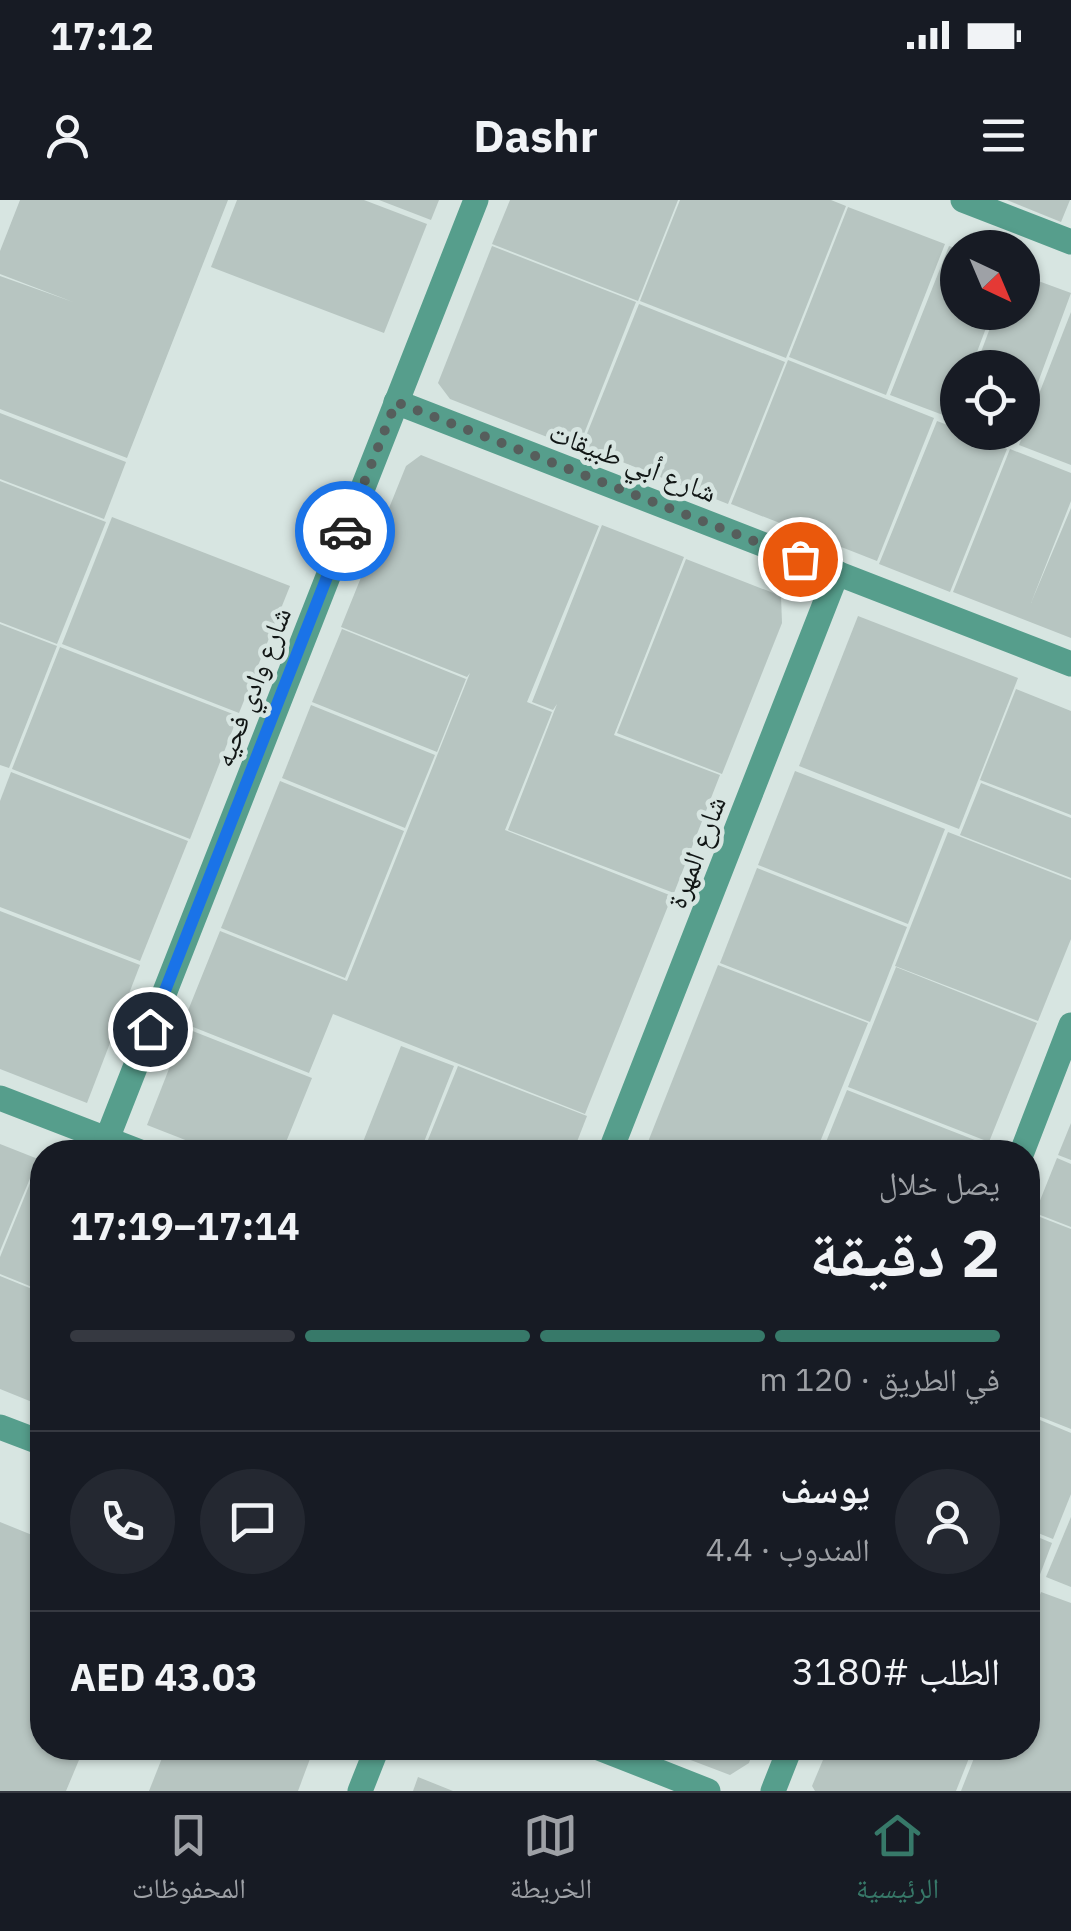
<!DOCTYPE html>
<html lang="ar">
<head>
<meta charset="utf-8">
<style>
	body { margin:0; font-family:"IBM Plex Sans","Noto Naskh Arabic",sans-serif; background:#242831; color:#f1f3f6; direction:rtl; height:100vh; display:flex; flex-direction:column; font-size:38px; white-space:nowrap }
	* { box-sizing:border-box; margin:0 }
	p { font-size:32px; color:#9ea1a6 }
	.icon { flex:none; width:55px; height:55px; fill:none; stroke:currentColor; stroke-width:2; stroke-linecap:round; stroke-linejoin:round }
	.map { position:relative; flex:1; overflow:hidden; direction:ltr }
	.drawer { position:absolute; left:30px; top:940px; width:1010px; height:620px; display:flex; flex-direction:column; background:#171b24; border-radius:40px; box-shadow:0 2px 8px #0004; direction:rtl }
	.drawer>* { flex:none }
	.needle { width:65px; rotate:136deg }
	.fabs { position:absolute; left:940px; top:30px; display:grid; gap:20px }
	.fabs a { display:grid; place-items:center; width:100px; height:100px; border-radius:50%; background:#171b24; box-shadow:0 2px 8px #0004; font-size:50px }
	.pin { position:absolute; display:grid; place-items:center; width:85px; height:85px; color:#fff; margin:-42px; border:5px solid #fff; border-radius:50%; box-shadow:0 2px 10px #0007 }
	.courier { position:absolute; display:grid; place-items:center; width:100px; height:100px; margin:-50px; border:8px solid #1a73e8; border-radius:50%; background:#fff; color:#222; box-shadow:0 2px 12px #0007 }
	.summary em { font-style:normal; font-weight:700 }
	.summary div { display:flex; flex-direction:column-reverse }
	.summary { display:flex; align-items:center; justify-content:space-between; height:170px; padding:0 40px }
	h1 { font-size:65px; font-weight:700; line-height:75px }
	.bar { display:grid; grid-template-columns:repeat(4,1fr); gap:15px 10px; align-content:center; height:120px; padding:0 40px }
	.bar i { height:12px; border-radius:8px; background:#363941 }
	.bar .active { background:#377969 }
	.bar p { grid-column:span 4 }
	.line { display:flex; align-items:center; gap:25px; padding:0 40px; border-top:2px solid #363941 }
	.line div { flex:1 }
	.round { display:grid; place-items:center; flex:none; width:105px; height:105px; border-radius:52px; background:#242831 }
	.status { display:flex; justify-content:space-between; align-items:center; height:70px; padding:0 50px; background:#171b24; direction:ltr }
	.status svg { height:28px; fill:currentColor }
	header { display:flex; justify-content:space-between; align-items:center; height:130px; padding:0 40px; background:#171b24; font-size:45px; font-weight:700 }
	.menu { display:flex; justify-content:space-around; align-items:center; height:140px; border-top:2px solid #363941; background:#171b24; font-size:28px; color:#9ea1a6 }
	.menu a { display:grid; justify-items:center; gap:5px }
	.menu .active { color:#377969 }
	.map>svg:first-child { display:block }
</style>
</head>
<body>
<div class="status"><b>17:12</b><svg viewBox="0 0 49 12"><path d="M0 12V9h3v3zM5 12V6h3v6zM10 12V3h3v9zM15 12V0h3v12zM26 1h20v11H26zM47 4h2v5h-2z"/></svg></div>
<header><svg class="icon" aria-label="menu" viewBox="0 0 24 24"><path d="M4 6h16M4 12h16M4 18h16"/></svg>Dashr<svg class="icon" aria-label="person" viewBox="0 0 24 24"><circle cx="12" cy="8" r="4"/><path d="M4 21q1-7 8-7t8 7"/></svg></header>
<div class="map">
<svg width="1071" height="1591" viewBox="0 0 1071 1591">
	<rect width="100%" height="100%" fill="#d7e5e1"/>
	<!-- building -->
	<g fill="#b7c5c1">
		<polygon points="20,0 228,0 127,258 0,209 0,76 73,102 0,74 0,51"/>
		<polygon points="237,0 364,0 427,24 384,133 211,67"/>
		<polygon points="379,0 439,0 431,20"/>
		<polygon points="510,0 678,0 638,101 492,44"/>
		<polygon points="680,0 831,0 846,6 786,158 640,101"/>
		<polygon points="1007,0 1070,0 1061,22"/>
		<polygon points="848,7 945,44 886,195 789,157"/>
		<polygon points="492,46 636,102 578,249 450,199 438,183"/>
		<polygon points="949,46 958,49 958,112 992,112 971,168 958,168 958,201 951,218 890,195"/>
		<polygon points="1022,75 1071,93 1023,223 1022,168 975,168 996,112 1022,112"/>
		<polygon points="639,104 785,162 728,304 582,246"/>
		<polygon points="1071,112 1071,265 1019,245"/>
		<polygon points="788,160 934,218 877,361 731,304"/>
		<polygon points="0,213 126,262 104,319 0,279"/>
		<polygon points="937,221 958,229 958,232 966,232 1007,249 950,392 879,364"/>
		<polygon points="988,232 1019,232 1015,243"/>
		<polygon points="1010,249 1071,273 1071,301 1031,403 1071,308 1071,438 953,392"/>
		<polygon points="421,255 599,326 527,502 552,512 505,630 672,696 585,914 333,814 309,873 183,823 220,731 347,781 470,473 467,477 341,427 406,266"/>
		<polygon points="0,281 106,322 57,444 0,422"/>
		<polygon points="112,317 290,386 239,513 62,444"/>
		<polygon points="602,325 684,357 614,535 720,575 674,693 508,630 557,504 553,510 532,502"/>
		<polygon points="686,359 781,396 782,423 722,574 617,533"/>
		<polygon points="858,416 1018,478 959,629 799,566"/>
		<polygon points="0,424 57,446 9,568 0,565"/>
		<polygon points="342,429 466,479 437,552 312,502"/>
		<polygon points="60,447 238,516 190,639 12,569"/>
		<polygon points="1016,489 1071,511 1071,615 980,580"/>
		<polygon points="311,505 435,555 405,628 282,578"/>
		<polygon points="795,571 945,629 908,724 758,665"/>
		<polygon points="11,572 188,641 140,761 0,707 0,601"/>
		<polygon points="280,581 404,631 345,778 221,728"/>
		<polygon points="981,583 1071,618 1071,678 960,635"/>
		<polygon points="948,632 1071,680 1071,739 1038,821 895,766"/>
		<polygon points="757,668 907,727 870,822 720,763"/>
		<polygon points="0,711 140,765 87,903 0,869"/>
		<polygon points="718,765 868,823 816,952 644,952"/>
		<polygon points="896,767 1037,823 989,942 848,887"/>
		<polygon points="185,828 312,878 282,952 216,952 147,925"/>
		<polygon points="401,846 454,866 420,952 359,952"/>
		<polygon points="458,866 587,916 573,952 423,952"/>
		<polygon points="847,890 990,946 987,952 822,952"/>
		<polygon points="1071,923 1071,960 1058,955"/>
		<polygon points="0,944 38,959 0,1051"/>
		<polygon points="42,954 42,1091 0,1074 0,1057"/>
		<polygon points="1057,958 1071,964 1071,1027 1035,1013"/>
		<polygon points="1035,1015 1071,1029 1071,1229 1028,1212 1028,1033"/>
		<polygon points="0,1076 42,1093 42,1206 0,1189"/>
		<polygon points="1028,1215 1071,1233 1071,1294 1053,1339 1028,1329"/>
		<polygon points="1071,1317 1071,1387 1046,1377"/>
		<polygon points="0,1322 42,1339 42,1548 84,1548 66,1591 0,1591"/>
		<polygon points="1028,1333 1052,1343 1028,1406"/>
		<polygon points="1041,1392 1071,1403 1071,1591 961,1591 978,1548 1028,1548 1028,1426"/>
		<polygon points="166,1548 314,1548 298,1591 149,1591"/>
		<polygon points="659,1548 754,1548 749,1563 730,1575"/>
		<polygon points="828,1548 973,1548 956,1591 815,1591 812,1586"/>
		<polygon points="418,1577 453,1591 413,1591"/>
	</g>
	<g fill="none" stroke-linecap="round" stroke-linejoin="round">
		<!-- minor -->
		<g stroke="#569e8c" stroke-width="25">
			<polyline points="963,0 1071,42"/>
			<polyline points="396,202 1071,464"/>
			<polyline points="0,898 140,952"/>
			<polyline points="107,939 476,0"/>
			<polyline points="610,952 837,373"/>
			<polyline points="1022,952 1071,825"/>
			<polyline points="0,1227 42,1243"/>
			<polyline points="599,1548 708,1591"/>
			<polyline points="360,1591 377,1548"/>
			<polyline points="773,1591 790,1548"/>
		</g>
	</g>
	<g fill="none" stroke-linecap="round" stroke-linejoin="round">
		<!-- done -->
		<polyline stroke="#565e5c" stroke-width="10" stroke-dasharray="0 18" points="345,331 396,202 800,359"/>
		<!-- route -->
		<polyline stroke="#1a73e8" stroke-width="12" points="150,829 345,331"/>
	</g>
	<g text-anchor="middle" stroke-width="9" stroke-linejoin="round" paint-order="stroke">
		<!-- street labels -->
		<g font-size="28" fill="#111615" stroke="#d7e5e1">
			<text transform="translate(633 262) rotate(21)" y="10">شارع أبي طبيقات</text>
			<text transform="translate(252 487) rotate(-69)" y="10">شارع وادي فحيه</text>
			<text transform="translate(696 652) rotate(-69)" y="10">شارع المهرة</text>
		</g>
	</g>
</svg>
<div class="fabs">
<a><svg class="needle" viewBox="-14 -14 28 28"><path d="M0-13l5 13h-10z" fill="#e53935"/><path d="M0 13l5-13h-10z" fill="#9ea1a6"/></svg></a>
<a><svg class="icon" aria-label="locate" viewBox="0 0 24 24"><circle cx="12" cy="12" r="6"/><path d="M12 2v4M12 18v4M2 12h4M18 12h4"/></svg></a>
</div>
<div class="pin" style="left:800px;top:359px;background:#ea580c"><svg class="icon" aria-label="bag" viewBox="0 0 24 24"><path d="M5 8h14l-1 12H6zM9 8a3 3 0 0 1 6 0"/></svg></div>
<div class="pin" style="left:150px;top:829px;background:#1f2937"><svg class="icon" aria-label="home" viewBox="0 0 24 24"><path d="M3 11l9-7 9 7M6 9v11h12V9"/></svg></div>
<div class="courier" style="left:345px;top:331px"><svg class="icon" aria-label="car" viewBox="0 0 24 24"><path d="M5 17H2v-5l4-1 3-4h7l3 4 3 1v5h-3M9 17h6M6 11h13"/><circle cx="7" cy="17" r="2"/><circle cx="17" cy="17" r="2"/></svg></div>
<section class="drawer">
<div class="summary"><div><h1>2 دقيقة</h1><p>يصل خلال</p></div><em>17:14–17:19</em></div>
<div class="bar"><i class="active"></i><i class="active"></i><i class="active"></i><i></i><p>في الطريق · 120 m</p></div>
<div class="line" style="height:180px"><a class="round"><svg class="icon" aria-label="person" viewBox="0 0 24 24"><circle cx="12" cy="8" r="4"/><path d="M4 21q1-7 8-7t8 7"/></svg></a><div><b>يوسف</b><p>المندوب · 4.4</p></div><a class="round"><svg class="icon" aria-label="chat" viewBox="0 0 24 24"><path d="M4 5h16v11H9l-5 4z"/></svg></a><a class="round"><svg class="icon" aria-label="phone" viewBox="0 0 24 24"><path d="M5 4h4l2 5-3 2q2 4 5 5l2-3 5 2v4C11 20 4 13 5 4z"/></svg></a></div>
<div class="line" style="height:130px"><div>الطلب #3180</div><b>AED 43.03</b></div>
</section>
</div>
<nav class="menu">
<a class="active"><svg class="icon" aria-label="home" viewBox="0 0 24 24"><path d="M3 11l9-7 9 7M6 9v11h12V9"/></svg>الرئيسية</a>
<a><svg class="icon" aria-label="map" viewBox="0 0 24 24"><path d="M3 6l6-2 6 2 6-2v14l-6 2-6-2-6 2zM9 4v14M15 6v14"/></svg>الخريطة</a>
<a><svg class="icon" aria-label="saved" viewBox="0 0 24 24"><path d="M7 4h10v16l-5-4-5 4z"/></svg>المحفوظات</a>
</nav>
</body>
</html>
